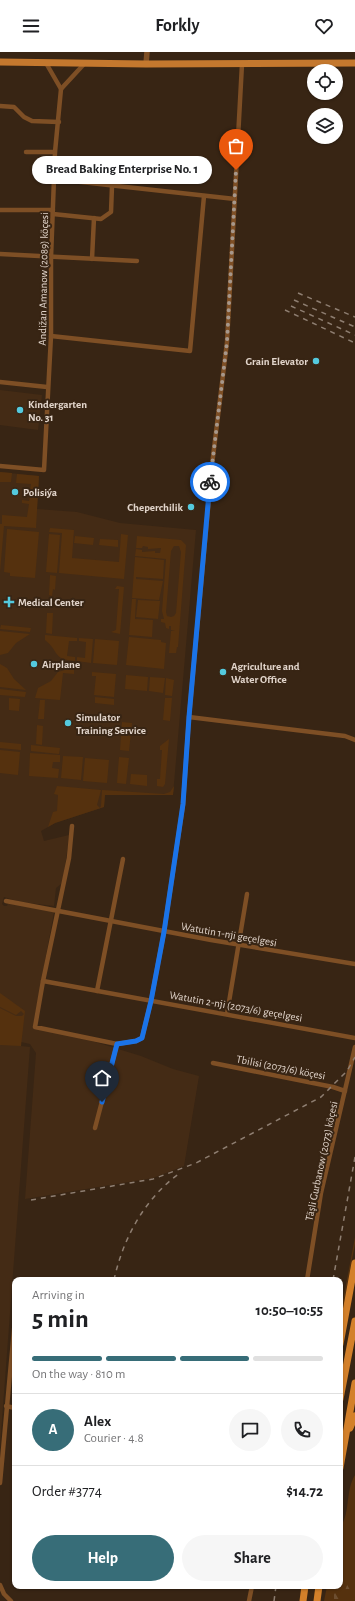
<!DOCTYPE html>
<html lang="en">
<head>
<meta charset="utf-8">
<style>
	body { margin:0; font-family:"Alegreya Sans",sans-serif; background:#f6f6f6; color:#202124; height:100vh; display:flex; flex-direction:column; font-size:15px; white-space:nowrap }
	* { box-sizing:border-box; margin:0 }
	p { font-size:13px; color:#757577 }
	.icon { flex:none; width:22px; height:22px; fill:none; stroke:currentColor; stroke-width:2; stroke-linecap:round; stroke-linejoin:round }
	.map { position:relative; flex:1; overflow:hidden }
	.side { position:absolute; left:12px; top:1225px; width:331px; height:312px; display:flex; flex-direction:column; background:#fff; border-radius:8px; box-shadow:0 1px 3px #0004 }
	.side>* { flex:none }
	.tools { position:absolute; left:307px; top:12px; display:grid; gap:8px }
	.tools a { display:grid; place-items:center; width:36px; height:36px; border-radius:50%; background:#fff; box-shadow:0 1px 3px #0004; font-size:20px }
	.pin { position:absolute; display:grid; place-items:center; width:34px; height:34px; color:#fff; margin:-41px -17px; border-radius:50% 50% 50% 0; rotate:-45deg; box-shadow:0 0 4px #0007 }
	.pin .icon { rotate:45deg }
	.courier { position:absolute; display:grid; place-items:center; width:40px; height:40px; margin:-20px; border:3px solid #1a73e8; border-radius:50%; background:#fff; color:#222; box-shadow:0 1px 5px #0007 }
	.bubble { position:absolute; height:28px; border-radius:14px; background:#fff; box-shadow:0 1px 3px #0004; font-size:13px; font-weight:600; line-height:28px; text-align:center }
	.summary em { font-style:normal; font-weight:600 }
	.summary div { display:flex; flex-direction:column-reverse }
	.summary { display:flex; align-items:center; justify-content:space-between; height:68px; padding:0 20px }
	h1 { font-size:26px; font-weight:600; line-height:30px }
	.bar { display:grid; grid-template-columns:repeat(4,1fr); gap:6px 4px; align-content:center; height:48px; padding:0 20px }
	.bar i { height:5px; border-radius:3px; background:#e0e0e0 }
	.bar .active { background:#376d78 }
	.bar p { grid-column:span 4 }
	.line { display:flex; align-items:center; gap:10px; padding:0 20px; border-top:1px solid #e0e0e0 }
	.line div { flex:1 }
	.round { display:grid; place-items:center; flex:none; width:42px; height:42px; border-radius:21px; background:#f6f6f6 }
	.action { display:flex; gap:8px; margin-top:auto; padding:8px 20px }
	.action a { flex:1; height:46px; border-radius:24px; background:#376d78; color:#fff; font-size:16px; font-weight:600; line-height:46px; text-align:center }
	.action a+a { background:#f6f6f6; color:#202124 }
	header { display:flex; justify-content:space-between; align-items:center; height:52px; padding:0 20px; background:#fff; font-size:18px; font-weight:600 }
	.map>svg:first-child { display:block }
</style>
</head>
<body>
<header><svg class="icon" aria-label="menu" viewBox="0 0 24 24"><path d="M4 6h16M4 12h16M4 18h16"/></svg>Forkly<svg class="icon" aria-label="heart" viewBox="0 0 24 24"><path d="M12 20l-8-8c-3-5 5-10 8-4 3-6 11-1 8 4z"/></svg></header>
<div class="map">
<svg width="355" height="1549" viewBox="0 0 355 1549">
	<defs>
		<pattern id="forest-firs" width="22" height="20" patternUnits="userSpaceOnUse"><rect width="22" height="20" fill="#55310e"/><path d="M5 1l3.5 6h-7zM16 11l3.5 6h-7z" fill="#6d4e30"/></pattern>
	</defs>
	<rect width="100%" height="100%" fill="#382514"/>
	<!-- built -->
	<g fill="#442b15">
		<polygon points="0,338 42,343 38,378 0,373"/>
		<polygon points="0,420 39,424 37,457 77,460 120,471 196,478 173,743 105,743 104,755 55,771 41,779 44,789 69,783 64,825 61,832 56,836 54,854 20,850 4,845 2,852 4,854 7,854 8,851 54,860 33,975 92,989 141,1004 173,1017 199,1024 184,1114 153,1126 25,1147 36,1001 30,992 21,990 21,994 30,995 0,1394"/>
	</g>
	<!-- green -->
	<g fill="#55310e" fill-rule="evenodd">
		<polygon points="0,420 12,421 11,430 0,430"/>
		<polygon points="17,422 39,424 36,476 4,474 0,520 0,472 2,472 2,463 27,465 29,452 22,451 22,448 29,449 30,444 33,444 33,439 30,438 31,432 16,431"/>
		<polygon points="50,476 74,478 72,506 119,510 121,482 128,483 124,527 59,521 62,481 49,480"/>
		<polygon points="7,477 39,480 35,526 10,524 10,521 4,520"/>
		<polygon points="49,482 60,483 57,521 46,520"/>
		<polygon points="75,484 94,486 93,493 74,491"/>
		<path d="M 137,484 L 181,488 L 186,493 L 178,595 L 177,595 L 176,601 L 169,601 L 171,579 L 175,578 L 171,578 L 171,574 L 169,574 L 169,577 L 166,576 L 165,571 L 161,570 L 161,567 L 164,567 L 162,559 L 166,507 L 135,504 L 136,497 L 142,498 L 142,500 L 155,499 L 155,501 L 160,501 L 161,496 L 148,497 L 148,495 L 143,494 L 142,496 L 136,496 ZM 174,494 L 179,494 L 181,500 L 176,561 L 174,564 L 171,565 L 167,564 L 166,560 L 171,499 Z"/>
		<polygon points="100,487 118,488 118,495 99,493"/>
		<polygon points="135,505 164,508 163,527 136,525 136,527 163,529 159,548 132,546"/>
		<polygon points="50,523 56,524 55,538 53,537 52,544 49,543"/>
		<polygon points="117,534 124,535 120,582 111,580 116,578 119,537 115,537"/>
		<polygon points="132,547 136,547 135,567 153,568 152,585 129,583"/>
		<polygon points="138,548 160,549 158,567 136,565"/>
		<polygon points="47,561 53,561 52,582 46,581"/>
		<polygon points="1,573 31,576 30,580 0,577"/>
		<polygon points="0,579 30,582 16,591 8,601 0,603"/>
		<path d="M 45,583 L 77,586 L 77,589 L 69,589 L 67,604 L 75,605 L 75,609 C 52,607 60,600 45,588 Z"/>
		<polygon points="129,585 161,588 161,590 166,591 164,617 126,613"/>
		<polygon points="79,586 93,587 91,611 77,609 77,605 85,606 86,590 79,589"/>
		<polygon points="95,587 119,589 117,613 93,611"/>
		<polygon points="0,612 7,616 14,627 26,638 0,635"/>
		<polygon points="65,618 74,618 74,622 63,621 60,648 35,646 38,636 51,629 58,620"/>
		<polygon points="92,620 116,622 114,645 94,643 96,624 92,624"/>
		<polygon points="126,623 148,625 147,639 125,637"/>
		<polygon points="150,625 165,626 163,641 149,639"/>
		<polygon points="166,626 174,628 172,644 165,643"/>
		<polygon points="0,637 26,640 25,645 0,643"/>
		<polygon points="95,645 114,647 114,653 95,651"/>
		<polygon points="9,646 20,647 19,659 9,658"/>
		<polygon points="165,646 172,646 170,669 163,668"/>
		<polygon points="40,648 45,648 44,667 38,667"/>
		<polygon points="122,670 132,671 129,699 120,698"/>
		<polygon points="37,673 43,674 42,693 36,692"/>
		<polygon points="169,687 165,732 163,735 157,734 157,727 160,727 162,698 160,698 160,694"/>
		<polygon points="0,690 21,692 21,698 0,696"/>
		<polygon points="31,693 60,696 59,702 31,699"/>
		<polygon points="0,698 20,700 18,723 0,721"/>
		<polygon points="30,701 60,703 60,710 53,710 52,716 59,717 58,726 29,724"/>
		<polygon points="63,704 83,705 81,728 61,726"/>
		<polygon points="119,705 129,706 126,732 117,731"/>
		<polygon points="85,706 109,708 107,731 83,729"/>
		<polygon points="131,722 147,723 147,734 130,732"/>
		<polygon points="57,734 101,738 97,753 100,756 101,754 102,738 164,742 170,740 174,734 173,743 105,743 104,755 55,771 48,775 53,760 57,759 58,743 54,742"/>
		<polygon points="0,941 25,959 21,994 0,993 0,956 16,964 22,964 24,962 21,959 16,963 0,955"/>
		<polygon points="355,1185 355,1192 340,1271 340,1264"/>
		<path d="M 355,1423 L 355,1549 L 324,1549 L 327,1534 L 340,1534 L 340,1476 C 351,1460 345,1439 355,1423 Z"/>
	</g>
	<!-- forest -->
	<polygon fill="url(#forest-firs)" points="341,1526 340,1538 344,1541 348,1531 355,1530 353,1546 355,1549 334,1549 334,1535 340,1534"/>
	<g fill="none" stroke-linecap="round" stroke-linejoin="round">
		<!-- minor -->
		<g stroke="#7e4f25" stroke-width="4.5">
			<polyline points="61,37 85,11"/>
			<polyline points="0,54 14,55 24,65 32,69 59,70"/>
			<polyline points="26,100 55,100"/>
			<polyline points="54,127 235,147"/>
			<polyline points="0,158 53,158"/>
			<polyline points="53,162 101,167 111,160 112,134"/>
			<polyline points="0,202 137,209"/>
			<polyline points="92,207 94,166"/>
			<polyline points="51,284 190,299 204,144"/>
			<polyline points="0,330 47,335"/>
			<polyline points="0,414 44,418 51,284 51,206 55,100 61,37 46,11"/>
			<polyline points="189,665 345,684 355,688"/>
			<polyline points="72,774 69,806 43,929 35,975 117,992 136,989 142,986 151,949 164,880 183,753 189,665 212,413 227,290 242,12"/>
			<polyline points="6,849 211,888 355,912"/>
			<polyline points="43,929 355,986"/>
			<polyline points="97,939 123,807"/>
			<polyline points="227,962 247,842"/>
			<polyline points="213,1011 333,1035 345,1039"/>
			<polyline points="95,1076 117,992"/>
			<polyline points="307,1228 321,1141 355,995"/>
			<polyline points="6,1354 15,1356"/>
			<polyline points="0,1431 15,1267"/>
			<polyline points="0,1533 4,1542 11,1549"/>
			<polyline points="249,1549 252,1534"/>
		</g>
		<!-- tertiary -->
		<polyline stroke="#7e4f25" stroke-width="5.5" points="146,12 147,0"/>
		<!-- primary -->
		<polyline stroke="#c4782e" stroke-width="7" points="0,10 146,12 355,11"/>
		<!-- trunk -->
		<g stroke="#d3802a" stroke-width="7">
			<polyline points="340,1292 355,1211"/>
			<polyline points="340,1347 355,1269"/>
			<polyline points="350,1376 355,1364"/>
			<polyline points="340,1416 355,1331"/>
			<polyline points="303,1549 305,1534"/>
			<polyline points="317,1549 319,1534"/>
		</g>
		<!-- rail -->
		<g stroke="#8e7e71" stroke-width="1.5" stroke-dasharray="5 5" stroke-linecap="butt">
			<polyline points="298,241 355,265"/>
			<polyline points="294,248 355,275"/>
			<polyline points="291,254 355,283"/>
			<polyline points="285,258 355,291"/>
			<polyline points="31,1148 153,1127 196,1111 321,1045 347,1019 355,1005"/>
			<path d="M 114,1228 C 123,1186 145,1146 180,1121"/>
			<polyline points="333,1228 355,1105"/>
			<polyline points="274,1549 276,1534"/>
		</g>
	</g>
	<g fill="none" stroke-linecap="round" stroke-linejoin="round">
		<!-- done -->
		<polyline stroke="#a6978b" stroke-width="4" stroke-dasharray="0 7.2" points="210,430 227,290 236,118"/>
		<!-- route -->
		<polyline stroke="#1a73e8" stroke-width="5" points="102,1050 117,992 136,989 142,986 151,949 164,880 183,752 189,665 210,430"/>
	</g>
	<!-- markers -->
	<g fill="#54cade" stroke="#382514" stroke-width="1.5">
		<circle cx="316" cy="309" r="4"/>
		<circle cx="20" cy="358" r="4"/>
		<circle cx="15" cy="440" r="4"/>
		<circle cx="191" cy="455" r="4"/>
		<path d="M7 544h4v4h4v4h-4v4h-4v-4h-4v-4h4z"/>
		<circle cx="34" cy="612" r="4"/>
		<circle cx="223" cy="620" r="4"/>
		<circle cx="68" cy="671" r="4"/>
	</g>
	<g text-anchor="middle" stroke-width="4" stroke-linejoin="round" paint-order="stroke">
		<!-- street labels -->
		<g font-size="11" fill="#e2d5cb" stroke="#382514">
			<text transform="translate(43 227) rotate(-89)" y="4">Andižan Amanow (2089) köçesi</text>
			<text transform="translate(229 882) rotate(10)" y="4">Watutin 1-nji geçelgesi</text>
			<text transform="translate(236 954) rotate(10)" y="4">Watutin 2-nji (2073/6) geçelgesi</text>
			<text transform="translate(281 1015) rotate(11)" y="4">Tbilisi (2073/6) köçesi</text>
			<text transform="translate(321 1109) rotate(-78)" y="4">Täşli Gurbanow (2073) köçesi</text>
		</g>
		<!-- poi labels -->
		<g font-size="11" font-weight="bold" fill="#e2d5cb" stroke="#382514" text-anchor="start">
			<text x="308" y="313" text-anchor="end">Grain Elevator</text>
			<text x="28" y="356">Kindergarten<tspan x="28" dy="13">No. 31</tspan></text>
			<text x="23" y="444">Polisiýa</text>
			<text x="183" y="459" text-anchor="end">Cheperchilik</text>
			<text x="18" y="554">Medical Center</text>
			<text x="42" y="616">Airplane</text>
			<text x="231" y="618">Agriculture and<tspan x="231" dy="13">Water Office</tspan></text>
			<text x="76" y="669">Simulator<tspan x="76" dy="13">Training Service</tspan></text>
		</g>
	</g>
</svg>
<div class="tools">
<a><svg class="icon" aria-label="locate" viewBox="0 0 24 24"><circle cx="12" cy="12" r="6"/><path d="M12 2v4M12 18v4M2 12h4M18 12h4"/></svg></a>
<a><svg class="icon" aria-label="layers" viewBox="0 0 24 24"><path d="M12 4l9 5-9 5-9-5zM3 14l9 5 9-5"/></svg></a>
</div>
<div class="pin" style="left:236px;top:118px;background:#ea580c"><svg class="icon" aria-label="bag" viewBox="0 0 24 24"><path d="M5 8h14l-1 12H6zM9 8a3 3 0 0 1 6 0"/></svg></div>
<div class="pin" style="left:102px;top:1050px;background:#1f2937"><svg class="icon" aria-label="home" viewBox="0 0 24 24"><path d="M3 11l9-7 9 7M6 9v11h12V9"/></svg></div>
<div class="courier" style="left:210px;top:430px"><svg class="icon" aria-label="bike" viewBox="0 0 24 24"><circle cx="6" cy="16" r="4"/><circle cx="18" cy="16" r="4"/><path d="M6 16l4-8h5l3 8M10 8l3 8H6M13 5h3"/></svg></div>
<div class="bubble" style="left:32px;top:104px;width:180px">Bread Baking Enterprise No. 1</div>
<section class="side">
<div class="summary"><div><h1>5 min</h1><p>Arriving in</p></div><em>10:50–10:55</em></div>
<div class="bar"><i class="active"></i><i class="active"></i><i class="active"></i><i></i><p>On the way · 810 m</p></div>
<div class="line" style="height:72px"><b class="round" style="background:#376d78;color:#fff">A</b><div><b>Alex</b><p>Courier · 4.8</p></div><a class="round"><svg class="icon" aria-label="chat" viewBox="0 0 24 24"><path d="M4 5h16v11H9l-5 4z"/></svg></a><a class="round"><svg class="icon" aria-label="phone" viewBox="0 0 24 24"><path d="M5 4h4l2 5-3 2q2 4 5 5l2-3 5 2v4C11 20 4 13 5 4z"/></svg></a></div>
<div class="line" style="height:52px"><div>Order #3774</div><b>$14.72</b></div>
<div class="action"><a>Help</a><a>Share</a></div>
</section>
</div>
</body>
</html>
